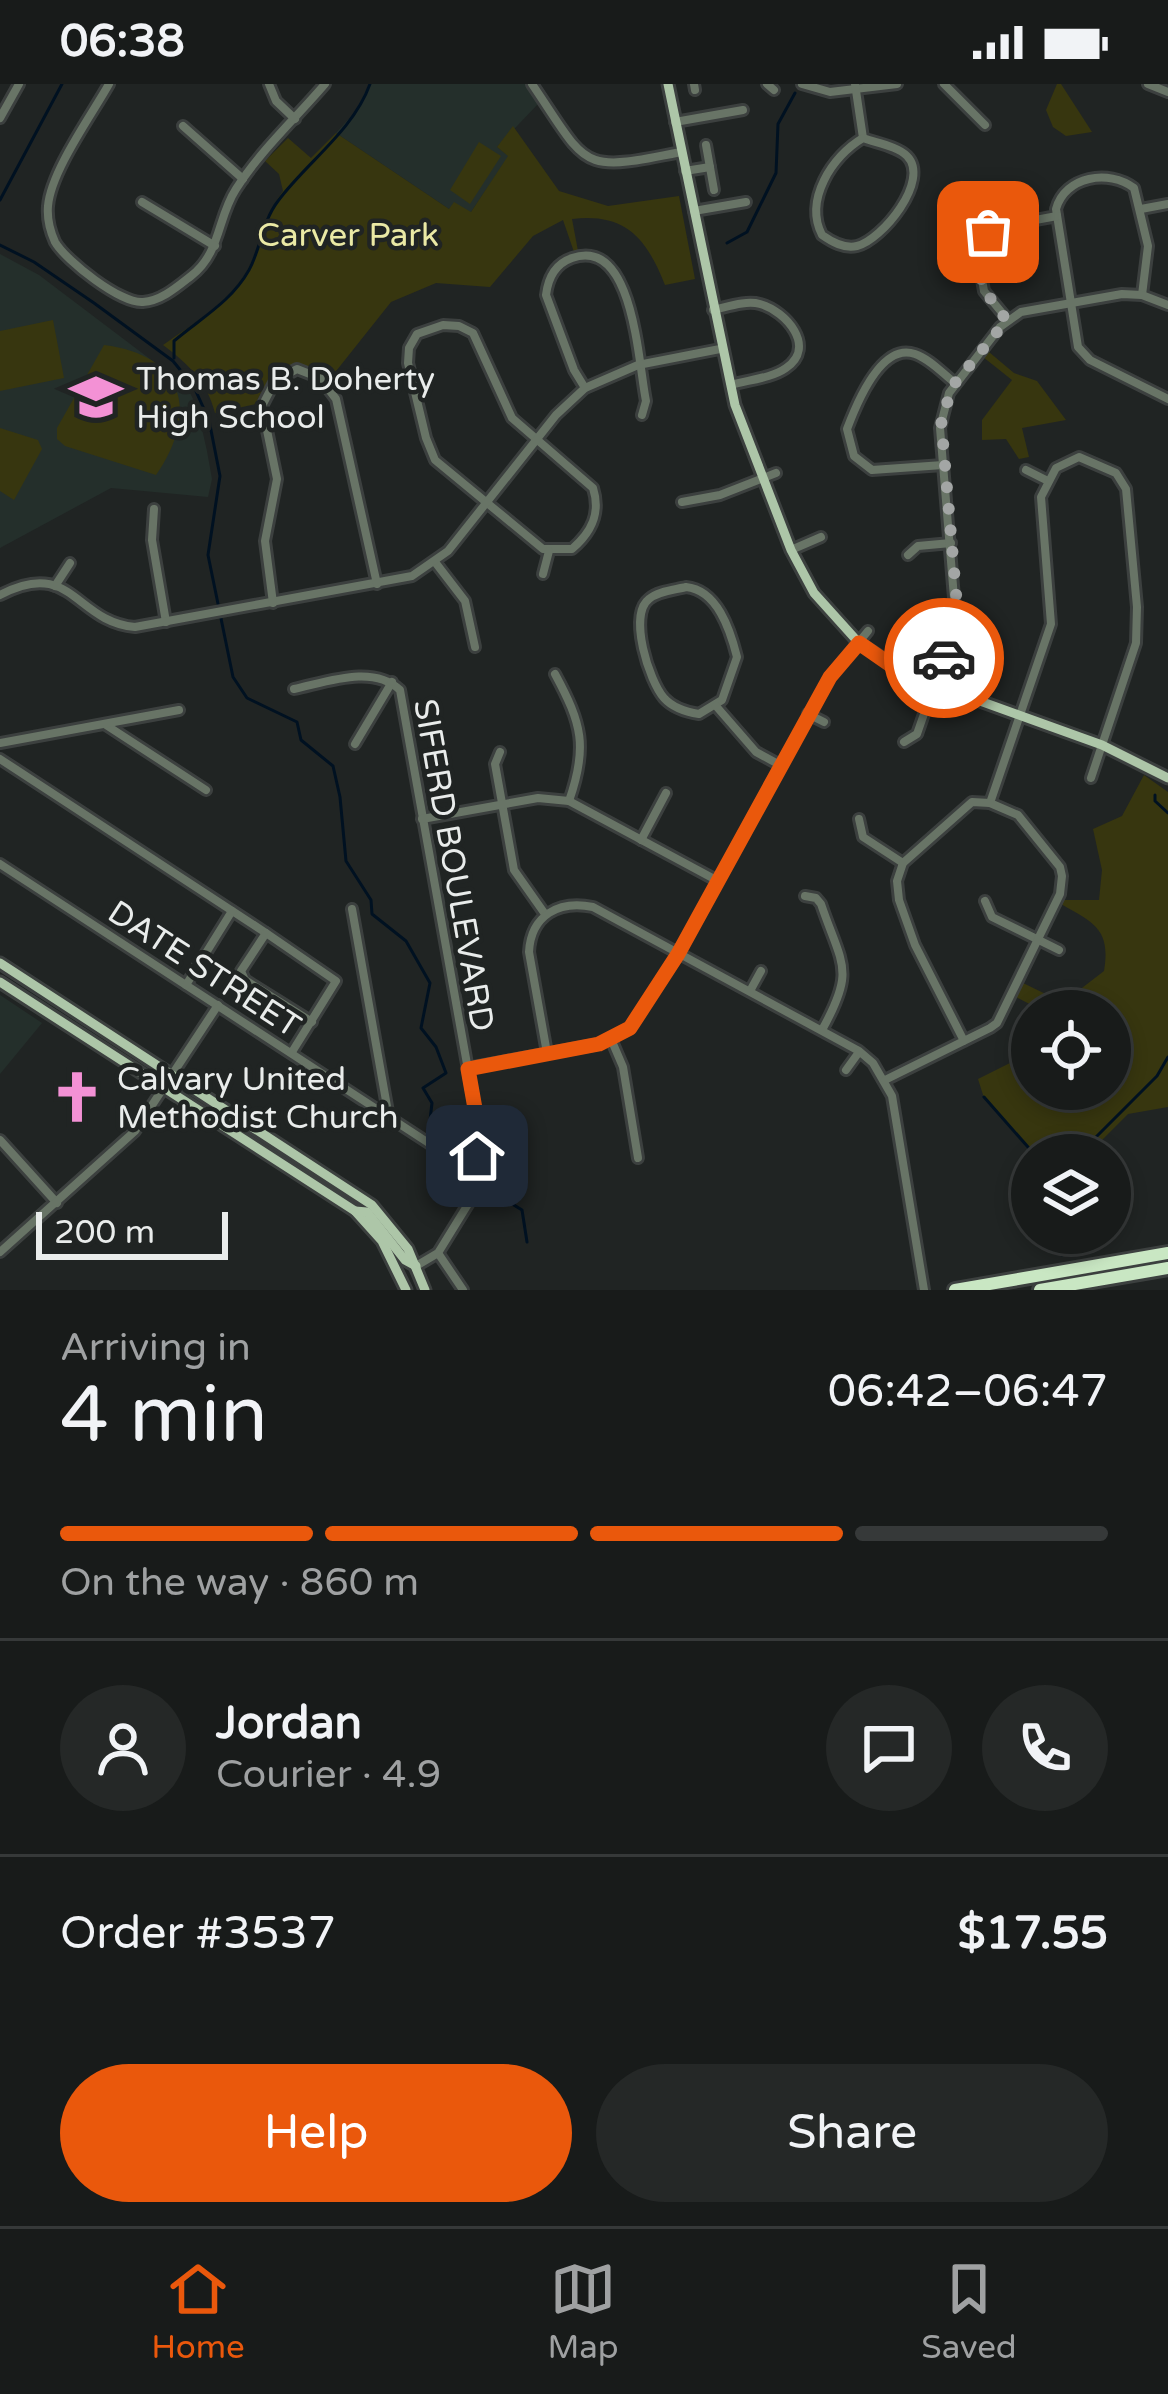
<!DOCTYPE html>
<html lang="en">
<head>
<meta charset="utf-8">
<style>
	body { margin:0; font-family:"Varela Round",sans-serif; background:#252827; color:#f1f3f6; height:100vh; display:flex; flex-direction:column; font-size:45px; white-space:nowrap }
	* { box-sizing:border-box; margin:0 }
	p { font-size:39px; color:#9fa1a2 }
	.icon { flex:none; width:66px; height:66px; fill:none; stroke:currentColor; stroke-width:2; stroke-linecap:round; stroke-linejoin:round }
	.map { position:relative; height:1206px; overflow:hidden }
	.details { display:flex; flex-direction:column; background:#181b1a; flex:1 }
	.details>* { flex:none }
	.tools { position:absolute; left:1011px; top:906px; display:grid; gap:24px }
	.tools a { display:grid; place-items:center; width:120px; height:120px; border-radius:50%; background:#181b1a; box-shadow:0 6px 18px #0003,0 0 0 3px #363939; font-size:60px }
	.scale { position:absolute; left:36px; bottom:30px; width:192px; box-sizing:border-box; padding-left:12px; border:6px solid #e9eceb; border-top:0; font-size:33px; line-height:42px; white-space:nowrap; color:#e9eceb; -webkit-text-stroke:9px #202423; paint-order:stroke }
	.pin { position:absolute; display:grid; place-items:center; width:102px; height:102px; color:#fff; margin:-51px; border-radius:24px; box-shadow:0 6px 18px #0006 }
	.courier { position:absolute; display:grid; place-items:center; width:120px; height:120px; margin:-60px; border:9px solid #ea580c; border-radius:50%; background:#fff; color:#222; box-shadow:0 3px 15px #0007 }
	.overview em { font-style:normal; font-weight:600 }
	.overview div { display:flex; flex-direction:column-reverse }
	.overview { display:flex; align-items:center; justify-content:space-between; height:204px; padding:0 60px }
	h1 { font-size:78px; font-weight:600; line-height:90px }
	.bar { display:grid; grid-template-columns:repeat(4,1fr); gap:18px 12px; align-content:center; height:144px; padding:0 60px }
	.bar i { height:15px; border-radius:9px; background:#363939 }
	.bar .current { background:#ea580c }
	.bar p { grid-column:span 4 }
	.line { display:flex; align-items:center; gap:30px; padding:0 60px; border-top:3px solid #363939 }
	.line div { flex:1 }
	.round { display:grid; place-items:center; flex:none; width:126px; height:126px; border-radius:63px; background:#252827 }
	.primary-button { display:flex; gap:24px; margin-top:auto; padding:24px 60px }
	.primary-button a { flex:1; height:138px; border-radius:72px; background:#ea580c; color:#fff; font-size:48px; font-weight:600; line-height:138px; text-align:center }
	.primary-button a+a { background:#252827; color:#f1f3f6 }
	.status { display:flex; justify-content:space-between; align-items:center; height:84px; padding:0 60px; background:#181b1a; direction:ltr }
	.status svg { height:33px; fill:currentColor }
	.tabs { display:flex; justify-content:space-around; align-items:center; height:168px; border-top:3px solid #363939; background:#181b1a; font-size:33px; color:#9fa1a2 }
	.tabs a { display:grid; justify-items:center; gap:6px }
	.tabs .current { color:#ea580c }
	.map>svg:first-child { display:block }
</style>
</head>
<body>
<div class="status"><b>06:38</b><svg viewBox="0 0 49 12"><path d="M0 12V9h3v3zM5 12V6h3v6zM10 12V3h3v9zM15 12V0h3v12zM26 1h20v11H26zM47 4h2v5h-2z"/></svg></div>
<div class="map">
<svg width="1168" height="1206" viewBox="0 0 1168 1206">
	<rect width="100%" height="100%" fill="#202423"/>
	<!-- built -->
	<g fill="#242f2b">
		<polygon points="369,0 526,0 538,20 497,63 509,72 471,128 449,125 336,49 355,28"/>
		<polygon points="0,170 39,191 187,303 197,323 207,367 212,395 208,413 111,404 0,464"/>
		<polygon points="0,911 42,939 0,990"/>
	</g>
	<!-- green -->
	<g fill="#37360f">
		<polygon points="1057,0 1061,0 1092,48 1066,52 1053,43 1046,26"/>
		<path d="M 513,42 L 559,107 L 608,122 L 679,112 L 695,195 L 665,201 C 646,153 625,129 572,135 L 578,167 L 574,168 L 563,136 L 533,152 L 490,203 L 436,199 L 391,218 L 329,296 C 300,270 269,284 256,320 L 215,329 C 207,297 188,280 163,261 C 194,239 229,219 248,185 C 262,158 264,131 283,107 L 279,90 L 265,77 L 288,54 L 311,74 L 336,49 L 449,125 L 454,118 L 471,128 L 508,72 L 497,63 Z"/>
		<polygon points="479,58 501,72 470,120 450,106"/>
		<polygon points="53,236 64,294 0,307 0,247"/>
		<path d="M 104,261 C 185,271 199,329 156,391 L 65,362 L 57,355 L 57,344 Z"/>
		<polygon points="983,263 1014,289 1037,297 1066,336 1022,344 1029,373 1019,375 1006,355 982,356 982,336 1012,296 978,269"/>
		<polygon points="0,344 38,356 42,365 14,416 0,407"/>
		<path d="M 1144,691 L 1168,708 L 1168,1023 L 1128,1030 L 1087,1071 L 1033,1071 L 984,1014 L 978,995 L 1022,973 L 1032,958 L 1032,1005 L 1110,1005 L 1110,927 L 1043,927 L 1016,913 L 1023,899 L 1056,915 L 1059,909 L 1078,907 L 1104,887 C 1111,845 1094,839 1061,820 L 1063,816 L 1099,816 L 1102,786 L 1093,745 L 1122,732 Z"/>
	</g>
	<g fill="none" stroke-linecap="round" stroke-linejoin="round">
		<!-- stream -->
		<g stroke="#001121" stroke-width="3">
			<polyline points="0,116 62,0"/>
			<polyline points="727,159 747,148 776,89 778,40 795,9"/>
			<polyline points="0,161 34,178 94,219 173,277 194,303 209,336 220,392 208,471 233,593 247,614 297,638 301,656 333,682 340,713 346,777 371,816 372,830 406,857 430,899 421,944 436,963 446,989 423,1004 432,1019 429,1045 438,1056 461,1067"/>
			<path d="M 174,274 L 174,257 C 201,234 231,218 249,186 C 261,164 262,138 278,117 C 307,78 353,47 370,0"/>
			<polyline points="1155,711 1155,717 1168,729"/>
			<polyline points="984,1013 1035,1071"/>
			<polyline points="1078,1071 1157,992 1168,973"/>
			<polyline points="483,1102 522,1126 527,1158"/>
			<polyline points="1059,1149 1062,1171"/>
		</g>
		<!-- minor casing -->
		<g stroke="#3c403f" stroke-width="14">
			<g id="minor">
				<path d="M 109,0 C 91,32 51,87 48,122 C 47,134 50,147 55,158 C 66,177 121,220 143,218 C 161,217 177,203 191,192 C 221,169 217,134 236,105 C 260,67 296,34 325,0"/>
				<polyline points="269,0 276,17 295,35"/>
				<path d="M 532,0 C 589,84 578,89 681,68"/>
				<polyline points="694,0 695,6"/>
				<polyline points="767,0 774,6"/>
				<polyline points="802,0 830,8 897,0"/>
				<polyline points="855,0 863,54"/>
				<polyline points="944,0 985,41"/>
				<polyline points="1148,0 1168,8"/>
				<polyline points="0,34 19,0"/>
				<polyline points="675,38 743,26"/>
				<polyline points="183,42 243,95"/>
				<path d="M 863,54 C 876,59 897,62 907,72 C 931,96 882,156 857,162 C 844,165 832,158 822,151 C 804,116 832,72 863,54 Z"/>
				<polyline points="706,61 714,106"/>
				<polyline points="685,87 710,83"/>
				<polyline points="142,118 215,162"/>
				<polyline points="1141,125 1168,120"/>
				<polyline points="694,127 746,118"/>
				<path d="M 1142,211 L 1148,162 L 1134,104 C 1109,85 1065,92 1056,125 L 1078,263 L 1090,276 L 1168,315"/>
				<path d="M 713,226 C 727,223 746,216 760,220 C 786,227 817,263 786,284 C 772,294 748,296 731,301"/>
				<polyline points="1008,236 984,207 978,173 980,159 993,144 1057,132"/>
				<path d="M 443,241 L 459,242 L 473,249 L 512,334 L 593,404 C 601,429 592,448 572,465 L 543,465 L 435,376 L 426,354 L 408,279 L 409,264 L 417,250 Z"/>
				<path d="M 585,304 L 574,286 L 546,211 C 548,194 555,180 572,174 C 634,152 638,279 646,317 L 642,331"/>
				<path d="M 943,381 L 872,386 L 854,372 L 847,345 C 856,321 881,258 915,270 C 930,275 943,290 955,299"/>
				<polyline points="1026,386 1048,397"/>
				<polyline points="682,418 720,411 776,389"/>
				<polyline points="154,425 152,456 166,538"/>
				<polyline points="791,466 821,453"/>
				<polyline points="908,471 918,462 951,459"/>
				<polyline points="435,478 465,517 475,563"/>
				<polyline points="543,490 549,467"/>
				<polyline points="55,502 70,479"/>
				<path d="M 686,503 C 717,506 730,545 737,573 L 722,616 L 699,630 C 686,628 673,624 664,614 C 649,597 628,531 649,515 C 658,507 674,506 686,503 Z"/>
				<path d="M 0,511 C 72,473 75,538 135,543 L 412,492 L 448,467 L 556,331 L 585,304 L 638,281 L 720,265"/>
				<polyline points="273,519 265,457 277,395 262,322 275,297 297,285 320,294 336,315 377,500"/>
				<path d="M 555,590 C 582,640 588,663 569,717"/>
				<path d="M 294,605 C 327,598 373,580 400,606 L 479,1047 L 477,1073"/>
				<polyline points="716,622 756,668 780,681"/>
				<polyline points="808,630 824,638"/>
				<polyline points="106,641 206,706"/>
				<polyline points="904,658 917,650 956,538 940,344 949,309 1000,243 1021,228 1122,210 1142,211 1168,221"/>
				<polyline points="0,659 179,626"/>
				<polyline points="355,660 392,598"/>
				<polyline points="500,668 495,680 514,786 545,830"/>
				<polyline points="0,675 266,849 241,887 245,896 312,938"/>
				<polyline points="990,719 1051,540 1041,413 1056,384 1079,373 1116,389 1126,405 1137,523 1136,559 1091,694"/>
				<polyline points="422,735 538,714 569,717 718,797"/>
				<polyline points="859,735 863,753 903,779"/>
				<polyline points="641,756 666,709"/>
				<polyline points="0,780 444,1069"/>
				<path d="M 805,812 L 816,814 L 821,820 C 842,882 856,885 822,946"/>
				<polyline points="985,817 992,833 1059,866"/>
				<polyline points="352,825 388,1028"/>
				<polyline points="266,849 336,897 292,968"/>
				<polyline points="186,901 232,827"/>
				<polyline points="750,907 761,887"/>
				<polyline points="611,955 623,983 638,1074"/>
				<path d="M 547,969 L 529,868 C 531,831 559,816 593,823 L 859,967 L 873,979 L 892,1012 L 924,1206"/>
				<polyline points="468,984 599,960 630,944 678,870 830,593 868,547"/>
				<polyline points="846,986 859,968"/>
				<polyline points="885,996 990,944 997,939 1060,810 1062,792 1060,783 1018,731 990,719 972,718 903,779 897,797 899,816 915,861 964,957"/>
				<polyline points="0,1056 57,1119"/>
				<polyline points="0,1168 135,1047 218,921"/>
				<polyline points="438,1169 463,1206"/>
				<polyline points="416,1182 438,1169 470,1117"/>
			</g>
		</g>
		<!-- major casing -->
		<g stroke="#3c403f" stroke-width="15">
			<g id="major">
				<polyline points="668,0 735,321 791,466 814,509 859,559 908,591 1102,661 1168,694"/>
				<polyline points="0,879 372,1121 408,1165 425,1206"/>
				<polyline points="0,898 355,1127 382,1157 406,1206"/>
				<polyline points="355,1127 367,1128 405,1176 416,1182"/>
			</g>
		</g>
		<!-- highway casing -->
		<g stroke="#3c403f" stroke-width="18">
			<g id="highway">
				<polyline points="955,1206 1168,1169"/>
				<polyline points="1040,1206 1168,1184"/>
			</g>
		</g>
		<!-- minor -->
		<use href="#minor" stroke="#687466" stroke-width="8"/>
		<!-- major -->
		<use href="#major" stroke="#adc6a8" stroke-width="9"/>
		<!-- highway -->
		<use href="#highway" stroke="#c9e7c3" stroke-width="12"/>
	</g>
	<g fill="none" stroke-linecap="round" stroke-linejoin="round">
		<!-- done -->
		<path stroke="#a3a6a5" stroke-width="12" stroke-dasharray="0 21.6" d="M 944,574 L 957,521 L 941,334 L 955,299 L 1007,236 C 986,213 965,177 988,148"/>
		<!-- route -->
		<polyline stroke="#ea580c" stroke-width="15" points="477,1072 479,1047 468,985 599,960 630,944 678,870 830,593 859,559 895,584 934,602 944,574"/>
	</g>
	<!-- icons -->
	<defs>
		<g id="school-bare" transform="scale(4.14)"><path d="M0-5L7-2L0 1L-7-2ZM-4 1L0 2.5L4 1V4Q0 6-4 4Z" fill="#f391d5" stroke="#202423" stroke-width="2.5" paint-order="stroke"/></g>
		<g id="church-bare" transform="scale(4.14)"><path d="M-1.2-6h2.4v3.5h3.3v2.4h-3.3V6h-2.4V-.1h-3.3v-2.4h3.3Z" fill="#f391d5" stroke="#202423" stroke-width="2.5" paint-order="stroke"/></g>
	</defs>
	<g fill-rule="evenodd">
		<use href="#school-bare" x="96" y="313"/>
		<use href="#church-bare" x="77" y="1013"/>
	</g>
	<g text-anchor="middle" stroke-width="9" stroke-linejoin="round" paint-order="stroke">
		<!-- park labels -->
		<g font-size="33" fill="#eae9a5" stroke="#202423">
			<text x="348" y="162">Carver Park</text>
		</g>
		<!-- poi labels -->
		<g font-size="33" fill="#e9eceb" stroke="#202423" text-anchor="start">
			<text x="136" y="306">Thomas B. Doherty<tspan x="136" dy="38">High School</tspan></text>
			<text x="117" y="1006">Calvary United<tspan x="117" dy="38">Methodist Church</tspan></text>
		</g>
		<!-- street labels -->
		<g font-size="33" fill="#e9eceb" stroke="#202423">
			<text transform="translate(455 781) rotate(80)" y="12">SIFERD BOULEVARD</text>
			<text transform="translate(205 884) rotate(33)" y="12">DATE STREET</text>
		</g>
	</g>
</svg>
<div class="tools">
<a><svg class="icon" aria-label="locate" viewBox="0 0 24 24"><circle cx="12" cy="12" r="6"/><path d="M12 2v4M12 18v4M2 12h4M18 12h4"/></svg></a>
<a><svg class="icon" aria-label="layers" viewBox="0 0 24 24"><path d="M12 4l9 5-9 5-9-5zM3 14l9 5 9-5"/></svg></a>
</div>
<div class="scale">200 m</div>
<div class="pin" style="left:988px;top:148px;background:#ea580c"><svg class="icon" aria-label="bag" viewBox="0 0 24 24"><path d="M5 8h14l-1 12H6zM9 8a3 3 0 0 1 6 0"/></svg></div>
<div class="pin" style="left:477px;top:1072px;background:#1f2937"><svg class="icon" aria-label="home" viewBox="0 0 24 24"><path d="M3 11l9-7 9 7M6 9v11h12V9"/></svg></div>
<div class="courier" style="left:944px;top:574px"><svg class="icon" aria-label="car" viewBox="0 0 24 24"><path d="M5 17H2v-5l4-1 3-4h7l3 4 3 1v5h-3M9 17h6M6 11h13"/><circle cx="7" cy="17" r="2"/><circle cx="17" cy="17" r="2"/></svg></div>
</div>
<section class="details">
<div class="overview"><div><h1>4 min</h1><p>Arriving in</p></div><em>06:42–06:47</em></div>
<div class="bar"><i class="current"></i><i class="current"></i><i class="current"></i><i></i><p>On the way · 860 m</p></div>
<div class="line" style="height:216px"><a class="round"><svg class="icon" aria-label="person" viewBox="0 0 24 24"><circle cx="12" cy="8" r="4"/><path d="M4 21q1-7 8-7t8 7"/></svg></a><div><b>Jordan</b><p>Courier · 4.9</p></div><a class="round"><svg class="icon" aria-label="chat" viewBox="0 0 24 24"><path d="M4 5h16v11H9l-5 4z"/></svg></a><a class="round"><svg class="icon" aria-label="phone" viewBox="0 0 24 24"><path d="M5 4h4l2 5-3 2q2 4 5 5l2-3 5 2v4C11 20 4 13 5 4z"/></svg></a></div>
<div class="line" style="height:156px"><div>Order #3537</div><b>$17.55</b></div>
<div class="primary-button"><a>Help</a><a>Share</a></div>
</section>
<nav class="tabs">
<a class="current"><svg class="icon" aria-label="home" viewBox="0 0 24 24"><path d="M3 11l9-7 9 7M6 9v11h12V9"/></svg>Home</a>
<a><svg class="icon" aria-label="map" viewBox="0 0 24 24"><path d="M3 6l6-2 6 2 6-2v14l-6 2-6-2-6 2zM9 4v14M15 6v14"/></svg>Map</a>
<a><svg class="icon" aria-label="saved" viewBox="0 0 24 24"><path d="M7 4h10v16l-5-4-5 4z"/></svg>Saved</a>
</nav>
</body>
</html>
